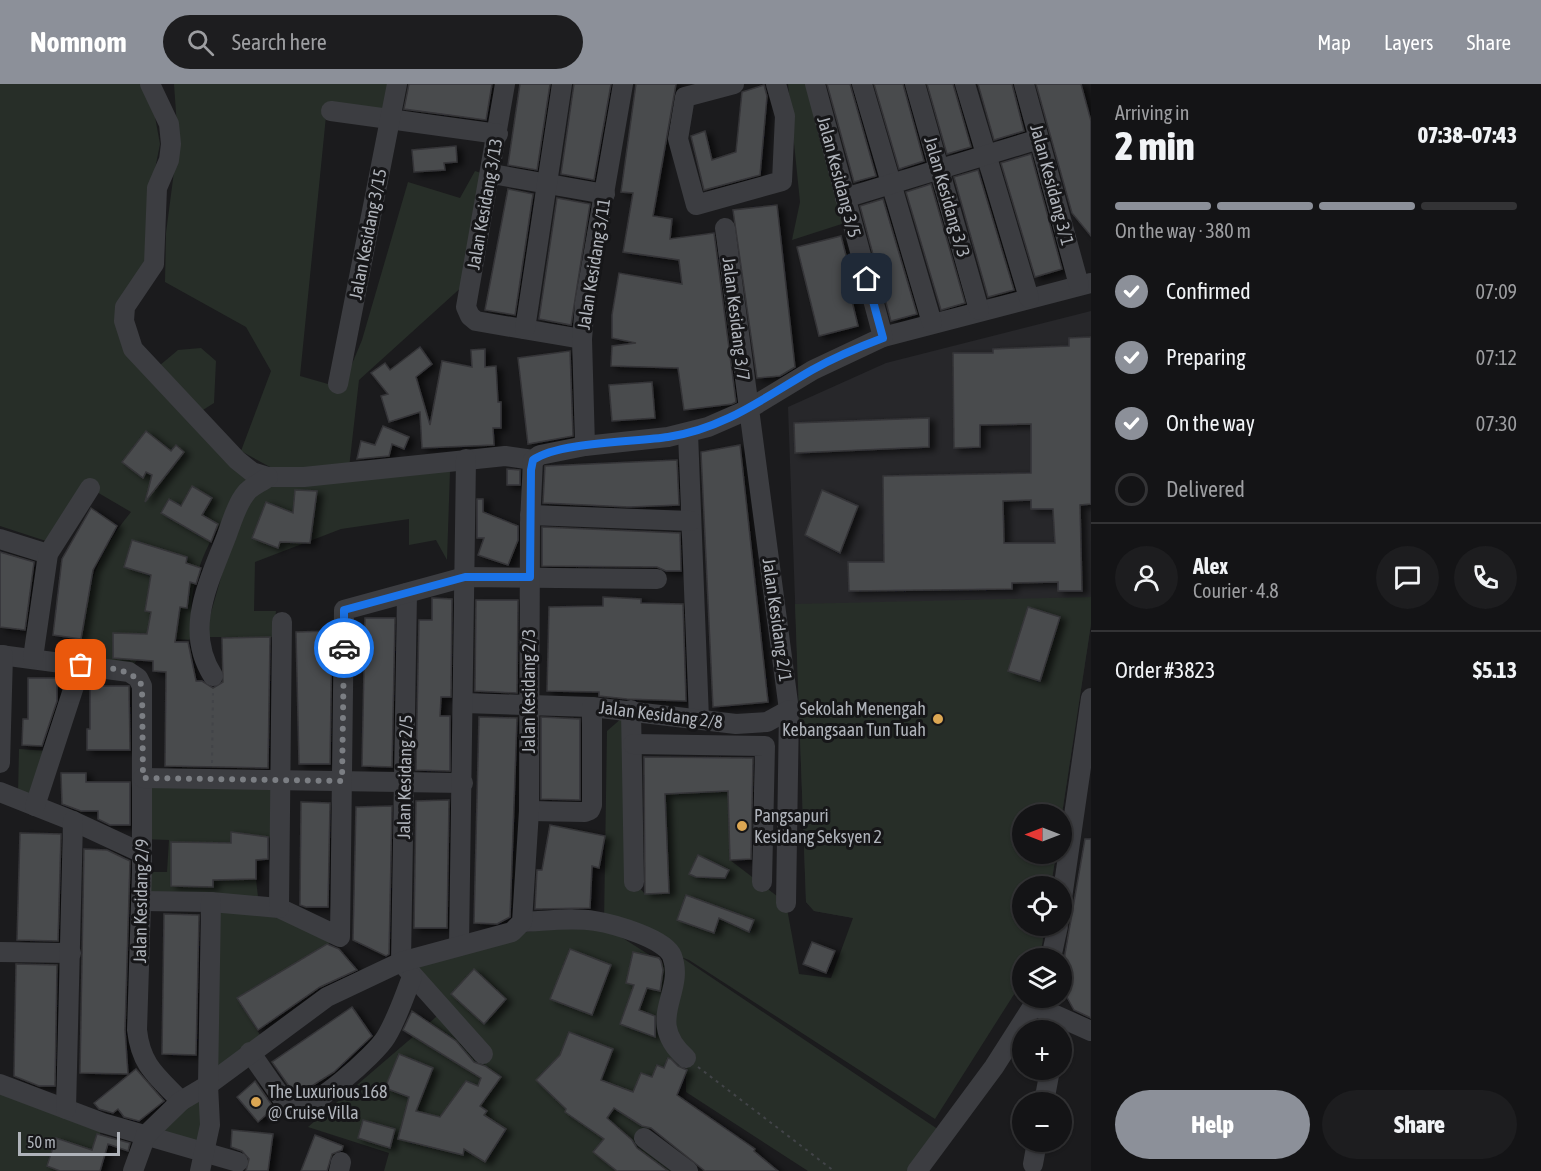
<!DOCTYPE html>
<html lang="en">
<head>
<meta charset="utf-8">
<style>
	body { margin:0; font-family:"Asap Condensed",sans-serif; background:#1d1d1f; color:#f1f3f6; height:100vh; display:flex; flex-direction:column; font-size:22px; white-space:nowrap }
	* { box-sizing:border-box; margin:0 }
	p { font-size:20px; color:#9d9ea1 }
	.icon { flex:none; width:33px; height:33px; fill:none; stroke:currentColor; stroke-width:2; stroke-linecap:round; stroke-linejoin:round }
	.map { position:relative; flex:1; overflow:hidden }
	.side { display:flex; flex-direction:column; background:#141416; width:450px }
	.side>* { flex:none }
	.needle { width:39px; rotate:270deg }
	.buttons { position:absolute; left:1012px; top:720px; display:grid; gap:12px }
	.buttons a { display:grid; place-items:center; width:60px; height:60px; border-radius:50%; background:#141416; box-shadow:0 2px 4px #0004,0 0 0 2px #333335; font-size:30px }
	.scale { position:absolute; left:18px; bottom:15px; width:102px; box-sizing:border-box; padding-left:6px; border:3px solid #afb3ba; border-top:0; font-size:16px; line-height:21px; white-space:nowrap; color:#afb3ba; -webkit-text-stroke:4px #161618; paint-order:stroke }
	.pin { position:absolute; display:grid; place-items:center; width:51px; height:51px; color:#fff; margin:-26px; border-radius:12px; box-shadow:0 3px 9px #0006 }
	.courier { position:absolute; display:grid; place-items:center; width:60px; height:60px; margin:-30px; border:4px solid #1a73e8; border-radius:50%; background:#fff; color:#222; box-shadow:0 2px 8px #0007 }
	.summary em { font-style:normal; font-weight:800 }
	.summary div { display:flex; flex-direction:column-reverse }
	.summary { display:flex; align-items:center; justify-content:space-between; height:102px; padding:0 24px }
	h1 { font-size:39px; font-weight:800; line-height:45px }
	.bar { display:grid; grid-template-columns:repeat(4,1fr); gap:9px 6px; align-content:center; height:72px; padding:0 24px }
	.bar i { height:8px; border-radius:4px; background:#333335 }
	.bar .selected { background:#8c9099 }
	.bar p { grid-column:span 4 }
	.line { display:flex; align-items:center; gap:15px; padding:0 24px; border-top:2px solid #333335 }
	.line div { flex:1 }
	.round { display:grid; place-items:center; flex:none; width:63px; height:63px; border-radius:32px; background:#1d1d1f }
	ol { padding:0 24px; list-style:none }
	li { display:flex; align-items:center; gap:18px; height:66px }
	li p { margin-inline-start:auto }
	li .icon { padding:6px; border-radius:50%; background:#8c9099; color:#fff; stroke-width:4 }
	li:last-child { color:#9d9ea1 }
	li i { width:33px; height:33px; border:3px solid #333335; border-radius:50% }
	.action { display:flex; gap:12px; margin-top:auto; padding:12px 24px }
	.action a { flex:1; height:69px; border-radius:36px; background:#8c9099; color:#fff; font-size:24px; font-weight:800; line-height:69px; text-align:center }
	.action a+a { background:#1d1d1f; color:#f1f3f6 }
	header { display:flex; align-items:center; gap:36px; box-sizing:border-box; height:84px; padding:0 30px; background:#8c9099; color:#fff }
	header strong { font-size:28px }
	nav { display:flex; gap:33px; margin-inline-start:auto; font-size:21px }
	.search { width:420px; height:54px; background:#1d1d1f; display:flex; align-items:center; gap:15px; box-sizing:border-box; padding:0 21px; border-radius:33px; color:#9d9ea1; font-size:22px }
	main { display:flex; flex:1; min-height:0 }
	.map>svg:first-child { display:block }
</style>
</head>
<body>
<header>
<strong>Nomnom</strong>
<div class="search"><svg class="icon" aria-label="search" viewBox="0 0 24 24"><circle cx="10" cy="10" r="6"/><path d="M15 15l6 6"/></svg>Search here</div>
<nav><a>Map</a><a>Layers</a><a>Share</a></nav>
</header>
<main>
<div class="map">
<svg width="1091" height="1087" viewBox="0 0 1091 1087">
	<defs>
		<filter id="shadow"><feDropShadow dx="5.5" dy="3" stdDeviation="3" flood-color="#0009"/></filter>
	</defs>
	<rect width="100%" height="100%" fill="#1b1b1d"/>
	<!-- built -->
	<polygon fill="#27272a" points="1091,227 1091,540 1062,730 1023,730 1023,770 1056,770 1051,802 1023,802 1023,842 1045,842 1041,867 814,827 806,818 788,323 886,279"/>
	<!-- green -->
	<g fill="#272e28">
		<path d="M 0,0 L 149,0 L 160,60 L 150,110 L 149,189 L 125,223 L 153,287 L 178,266 L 201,264 L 216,277 L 214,319 L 195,331 L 268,393 L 450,387 L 447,476 L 436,456 L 409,461 L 409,435 L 341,445 L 255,478 L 254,527 L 276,527 L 273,553 L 204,553 L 245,410 C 209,446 182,505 194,556 L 151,554 L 129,588 L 81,581 C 82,519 91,476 131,428 L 90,404 L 46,457 L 0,442 Z"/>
		<polygon points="174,0 391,0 385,25 327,22 300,292 342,304 362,256 408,98 460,114 475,87 490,92 465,200 359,296 349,384 270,383 241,367 271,287 246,243 165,198 166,149 178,57"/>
		<polygon points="788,0 822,0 851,137 792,156 800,118"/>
		<polygon points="1091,513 1091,540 1062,730 1023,730 1023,770 1056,770 1051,802 1023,802 1023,842 1045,842 1041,867 1036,874 1023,874 1023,896 935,1035 689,876 681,873 945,1050 917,1087 808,1087 686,1008 686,976 644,1054 679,1087 384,1087 389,1069 308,1043 443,927 401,878 489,854 596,837 673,886 676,871 604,839 607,647 631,626 634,798 645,810 669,809 665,710 728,707 730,776 786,819 799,890 831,894 853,834 814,827 806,818 795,520"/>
		<polygon points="19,665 49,667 33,716 18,711"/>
		<polygon points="143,694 281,696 280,755 231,749 232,796 256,795 259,822 142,817 142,788 167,788 169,756 142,755"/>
		<polygon points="216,824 279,824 340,853 237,914 262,954 215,988"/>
		<polygon points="0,1000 103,1039 90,1087 0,1087"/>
		<polygon points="208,1001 203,1070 147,1052"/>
	</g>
	<!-- building -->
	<g fill="#4a4b4e" stroke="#353538" stroke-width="1.5" fill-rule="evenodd" filter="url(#shadow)">
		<polygon points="409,0 492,0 486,36 404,25"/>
		<polygon points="520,0 550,0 537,86 508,81"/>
		<polygon points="574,0 611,0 594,96 561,90"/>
		<polygon points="636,0 676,0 653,132 672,135 670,155 714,149 736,318 732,320 684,326 678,284 611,282 612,262 636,259 612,254 612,231 619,189 682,200 679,176 623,168 633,109 621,108"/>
		<polygon points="827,0 850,0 876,92 854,98"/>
		<polygon points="874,0 903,0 924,77 899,85"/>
		<polygon points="927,0 953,0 971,63 947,70"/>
		<polygon points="978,0 1012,0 1024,47 994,56"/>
		<polygon points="1036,0 1081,0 1091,37 1091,152 1072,129"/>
		<polygon points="764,1 767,12 760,91 704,106 691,52 705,47 712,76 736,68 742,8"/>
		<polygon points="456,62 457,78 444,79 445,86 414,88 412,66"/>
		<polygon points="1031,70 1062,185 1035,193 1001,79"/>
		<polygon points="978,86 1014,206 988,213 954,93"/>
		<polygon points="931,100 965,219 941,226 906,108"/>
		<polygon points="508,105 533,110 515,231 485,226"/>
		<polygon points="557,114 590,120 571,241 539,235"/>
		<polygon points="883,115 917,230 891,237 860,122"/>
		<polygon points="777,121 795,283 780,292 757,294 733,126"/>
		<polygon points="841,152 851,191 846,192 858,242 819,252 797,163"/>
		<path d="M 1091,253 L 1091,420 L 1080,421 L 1082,507 L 1058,507 L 1058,498 L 1012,499 L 1012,505 L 849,507 L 848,478 L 884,478 L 883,392 L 1031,389 L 1031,340 L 980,341 L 980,363 L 954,364 L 953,269 L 993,269 L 993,265 L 1069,262 L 1069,254 ZM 1031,416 L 1031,425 L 1053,425 L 1055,459 L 1004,459 L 1003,417 Z"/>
		<polygon points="420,263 432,280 416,293 430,341 442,277 472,283 471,266 485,265 485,283 496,282 498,318 501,318 501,344 493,344 494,361 422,364 420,328 389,338 381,312 388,310 371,289 385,279 390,286"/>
		<polygon points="570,267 573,352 528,360 518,274"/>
		<polygon points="652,298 655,334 612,337 609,301"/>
		<polygon points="929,334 929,363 795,369 794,339"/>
		<polygon points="383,342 409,353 404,365 392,360 389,372 357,375 361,357 375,361"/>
		<polygon points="146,347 171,367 176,361 184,368 145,418 152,391 146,388 143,394 122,378"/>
		<polygon points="740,361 768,618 713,623 701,368"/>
		<polygon points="677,376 679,421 629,423 543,419 545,382"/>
		<polygon points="507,385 520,386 520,401 507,401"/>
		<polygon points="192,402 212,414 202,431 218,440 211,458 161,429 169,415 181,422"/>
		<polygon points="295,406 317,407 310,459 280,458 278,464 252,454 266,418 293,429"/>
		<polygon points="822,406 858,422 840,469 805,451"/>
		<polygon points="477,415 483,415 483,428 518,442 518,456 508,481 478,471 484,454 477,454"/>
		<polygon points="91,424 117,442 93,486 81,555 53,551 62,475"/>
		<polygon points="542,443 680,449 681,487 666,487 657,483 542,482"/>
		<polygon points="132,456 187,473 186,479 201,484 196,500 190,498 187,524 180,523 175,558 188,558 196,597 202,597 213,604 223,598 222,554 270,553 268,684 165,682 166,588 153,587 153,577 113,574 113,549 147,550 151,528 145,527 151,491 124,483"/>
		<polygon points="0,468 34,478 25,546 0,543"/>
		<polygon points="603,513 641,515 641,519 683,520 686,617 627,615 599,612 599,608 547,607 549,523 603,522"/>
		<polygon points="432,514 452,515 451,613 441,613 440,632 450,632 450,687 416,686 419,536 432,536"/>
		<polygon points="476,516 518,516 517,609 475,607"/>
		<polygon points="1028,523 1060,533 1040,597 1008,587"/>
		<polygon points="365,534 395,534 392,683 362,682"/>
		<polygon points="332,547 330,680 299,680 296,548"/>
		<polygon points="28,594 57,594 57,617 42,662 22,661 23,635 28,635"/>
		<polygon points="90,602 129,602 130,666 87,666 87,645 90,645"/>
		<polygon points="479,633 517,634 510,833 497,840 474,839"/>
		<polygon points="541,633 580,635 580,716 541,715"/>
		<polygon points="644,673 753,674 751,775 730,776 728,707 665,710 669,809 645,810"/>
		<polygon points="61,689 86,689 86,698 130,698 130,741 110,741 98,735 98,727 81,727 62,720"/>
		<polygon points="449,716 447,844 414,844 416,717"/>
		<polygon points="301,718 330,719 328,823 306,823 300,821"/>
		<polygon points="392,722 389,870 386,872 353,856 356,723"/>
		<polygon points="550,741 605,752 599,784 592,782 590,824 535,825 537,786 542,786"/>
		<polygon points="231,748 268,753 268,775 256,776 256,795 213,796 213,803 171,802 171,758 231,759"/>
		<polygon points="20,749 61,750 58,857 17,856"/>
		<polygon points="1085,755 1091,755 1091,934 1074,926 1062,904 1062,887"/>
		<polygon points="84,765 107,766 130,777 125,946 128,990 80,989"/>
		<polygon points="698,771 729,786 725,794 696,793 689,790"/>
		<polygon points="686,811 754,836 749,848 719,834 714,849 677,836"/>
		<polygon points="164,830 199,831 196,971 162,970"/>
		<polygon points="812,858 835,867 826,889 803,880"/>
		<polygon points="327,860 339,865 357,886 320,903 258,946 237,914"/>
		<polygon points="570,865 611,881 592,931 550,915"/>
		<polygon points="633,868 659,874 661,877 663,886 660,907 647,904 639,926 655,932 655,953 620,940 634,901 626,899"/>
		<polygon points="16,880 57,881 55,1002 39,1002 14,992"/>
		<polygon points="474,885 506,915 484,940 451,910"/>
		<polygon points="352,923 372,952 334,988 296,1012 272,978"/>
		<polygon points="412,927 456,957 474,978 485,982 501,993 480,1022 487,1027 484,1031 506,1045 485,1078 464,1065 463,1071 398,1055 409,1013 385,1004 399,970 433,984 416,1027 440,1033 466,997 478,1002 481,994 403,946"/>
		<polygon points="569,948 613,965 601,996 633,1008 641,989 652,993 657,981 664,984 668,974 671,975 678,982 687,986 677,1011 755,1065 754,1067 778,1087 705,1087 651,1044 642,1042 614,1024 607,1034 632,1056 637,1064 668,1087 617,1087 593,1068 604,1055 565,1028 566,1025 536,996 560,971"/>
		<polygon points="136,985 164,1017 139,1037 124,1033 118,1025 113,1029 99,1025 94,1019"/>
		<polygon points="255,997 274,1024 258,1038 237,1013"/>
		<polygon points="363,1036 395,1045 390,1064 358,1054"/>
		<polygon points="232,1046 273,1050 268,1087 246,1087 249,1075 242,1067 231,1063"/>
		<polygon points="97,1050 130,1059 128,1067 108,1060 100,1087 60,1087 47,1082 56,1054 92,1066"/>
		<polygon points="315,1051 343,1062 342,1066 332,1070 327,1087 301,1087"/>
	</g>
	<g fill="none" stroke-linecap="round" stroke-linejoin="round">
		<!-- path -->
		<g stroke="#424448" stroke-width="2" stroke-dasharray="3 4.5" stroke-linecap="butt">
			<polyline points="212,679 213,609"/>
			<polyline points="698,983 834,1087"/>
		</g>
		<!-- minor -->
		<g stroke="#3c3d41" stroke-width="20">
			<polyline points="150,0 169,40 171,60 169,76 157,104 154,180 125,223 124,237 133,265 237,376 252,388 268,393 304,393 505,372 533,376 540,371 585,362 668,353 708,343 747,326 813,286 883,253 1091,199"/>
			<polyline points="505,0 466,223 470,232 476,237 582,255"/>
			<polyline points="734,0 685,13 678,55 696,121 782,97 785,32 776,0"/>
			<polyline points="815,0 883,253"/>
			<polyline points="862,0 932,239"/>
			<polyline points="915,0 979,226"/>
			<polyline points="965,0 1029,214"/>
			<polyline points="1024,0 1079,201"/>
			<polyline points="331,27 498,50"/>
			<polyline points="492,90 605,110"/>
			<polyline points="845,114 1039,55"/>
			<polyline points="725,144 789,626 786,819"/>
			<polyline points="525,245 562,0"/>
			<polyline points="338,300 397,0"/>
			<polyline points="688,349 699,635"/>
			<polyline points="585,362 582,255 585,219 623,0"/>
			<polyline points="530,431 691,437"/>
			<polyline points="0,455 48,470"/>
			<polyline points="407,509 401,878 483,970"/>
			<path d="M 0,571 L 129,588 L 138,594 L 142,602 L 142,788 L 137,946 C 141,982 157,992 181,1017"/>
			<polyline points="33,574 48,470 90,404"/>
			<path d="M 213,592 C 184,547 208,500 225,456 C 231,441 236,421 246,409 C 250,403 262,398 268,393"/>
			<polyline points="464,619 592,623 736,640 767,638 789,626"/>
			<polyline points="631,626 634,798"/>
			<polyline points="633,660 765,662 762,798"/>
			<polyline points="0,679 3,571"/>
			<polyline points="143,694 463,699"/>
			<polyline points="0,708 73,737 142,769"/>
			<polyline points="35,722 81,581"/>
			<polyline points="529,727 585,728 590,726 592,721 592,623"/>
			<polyline points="1062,814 1091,614"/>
			<polyline points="142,817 211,818 279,824 340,853 344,526 465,493 657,495"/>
			<polyline points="279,824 282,538"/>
			<path d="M 522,838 C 546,837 572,833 595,837 C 614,840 666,855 672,872 C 686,909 643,936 686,974"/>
			<polyline points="459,862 466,375"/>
			<polyline points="0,868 71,869"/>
			<polyline points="1051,874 1058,842"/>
			<polyline points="1035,922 1091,947"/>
			<path d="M 250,968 L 286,1020 L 292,1025 C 310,1029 376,970 386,953 C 397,935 404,913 412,893"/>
			<polyline points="0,1000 103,1039 238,1078"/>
			<polyline points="1044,1018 1050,986"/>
			<polyline points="66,1025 73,737"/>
			<polyline points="644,1054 688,1087"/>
			<polyline points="1033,1080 1037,1058"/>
			<polyline points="133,1087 146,1051 181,1017 208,1001 327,913 401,878 512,848 522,838 529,727 530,439 533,376"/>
			<polyline points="200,1087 210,1041 208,1001 211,818"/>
			<polyline points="339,1087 341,1078"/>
			<polyline points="917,1087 994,983 1038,914"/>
		</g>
	</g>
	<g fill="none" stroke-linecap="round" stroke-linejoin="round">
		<!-- done -->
		<path stroke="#7b7e83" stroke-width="6" stroke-dasharray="0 10.8" d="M 81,581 C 101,584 132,582 142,602 L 143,694 L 342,697 L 344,564"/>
		<!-- route -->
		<path stroke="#1a73e8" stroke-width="8" d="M 344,564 L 344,526 L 465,493 L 530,493 L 531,386 L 533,376 C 558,358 635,358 668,353 C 724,345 765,313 812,286 C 835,273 859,263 883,254 L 867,195"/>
	</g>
	<!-- markers -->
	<g fill="#dca753" stroke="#161618" stroke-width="2">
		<circle cx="938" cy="635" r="6"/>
		<circle cx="742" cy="742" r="6"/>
		<circle cx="256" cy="1018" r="6"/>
	</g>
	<g text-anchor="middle" stroke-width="6" stroke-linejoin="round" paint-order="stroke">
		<!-- street labels -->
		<g font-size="18" fill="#afb3ba" stroke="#161618">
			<text transform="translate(839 93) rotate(75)" y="6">Jalan Kesidang 3/5</text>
			<text transform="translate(1052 101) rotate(75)" y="6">Jalan Kesidang 3/1</text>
			<text transform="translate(947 113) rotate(74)" y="6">Jalan Kesidang 3/3</text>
			<text transform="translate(485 120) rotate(-80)" y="6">Jalan Kesidang 3/13</text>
			<text transform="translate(368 150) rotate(-79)" y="6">Jalan Kesidang 3/15</text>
			<text transform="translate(594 180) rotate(-81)" y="6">Jalan Kesidang 3/11</text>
			<text transform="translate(736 235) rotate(83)" y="6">Jalan Kesidang 3/7</text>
			<text transform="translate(777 536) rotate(82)" y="6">Jalan Kesidang 2/1</text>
			<text transform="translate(529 607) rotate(-90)" y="6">Jalan Kesidang 2/3</text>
			<text transform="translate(661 631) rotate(7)" y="6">Jalan Kesidang 2/8</text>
			<text transform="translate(405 693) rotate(-89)" y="6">Jalan Kesidang 2/5</text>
			<text transform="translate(141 817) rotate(-89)" y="6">Jalan Kesidang 2/9</text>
		</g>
		<!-- poi labels -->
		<g font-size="18" fill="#afb3ba" stroke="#161618" text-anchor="start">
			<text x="926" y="631" text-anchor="end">Sekolah Menengah<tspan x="926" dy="21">Kebangsaan Tun Tuah</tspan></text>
			<text x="754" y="738">Pangsapuri<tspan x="754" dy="21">Kesidang Seksyen 2</tspan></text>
			<text x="268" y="1014">The Luxurious 168<tspan x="268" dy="21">@ Cruise Villa</tspan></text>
		</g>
	</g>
</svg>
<div class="buttons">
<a><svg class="needle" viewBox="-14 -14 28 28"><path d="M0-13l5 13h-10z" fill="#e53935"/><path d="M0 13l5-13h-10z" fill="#9d9ea1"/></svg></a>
<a><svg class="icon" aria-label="locate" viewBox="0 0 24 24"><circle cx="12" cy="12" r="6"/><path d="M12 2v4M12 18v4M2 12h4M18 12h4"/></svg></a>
<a><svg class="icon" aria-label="layers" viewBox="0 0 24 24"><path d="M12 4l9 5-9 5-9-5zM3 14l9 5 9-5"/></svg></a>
<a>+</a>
<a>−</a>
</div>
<div class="scale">50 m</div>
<div class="pin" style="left:81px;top:581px;background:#ea580c"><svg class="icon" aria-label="bag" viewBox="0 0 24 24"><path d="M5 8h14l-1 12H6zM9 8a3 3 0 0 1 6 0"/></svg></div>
<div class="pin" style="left:867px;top:195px;background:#1f2937"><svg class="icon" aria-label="home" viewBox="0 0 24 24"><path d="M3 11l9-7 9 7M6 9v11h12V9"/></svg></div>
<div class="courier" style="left:344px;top:564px"><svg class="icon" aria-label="car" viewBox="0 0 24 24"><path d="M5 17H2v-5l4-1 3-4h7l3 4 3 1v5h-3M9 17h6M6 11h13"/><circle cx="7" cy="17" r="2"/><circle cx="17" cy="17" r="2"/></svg></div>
</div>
<section class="side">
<div class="summary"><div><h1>2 min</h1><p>Arriving in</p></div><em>07:38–07:43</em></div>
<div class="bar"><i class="selected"></i><i class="selected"></i><i class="selected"></i><i></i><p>On the way · 380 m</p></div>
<ol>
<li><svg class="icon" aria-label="check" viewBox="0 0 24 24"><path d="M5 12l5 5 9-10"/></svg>Confirmed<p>07:09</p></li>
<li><svg class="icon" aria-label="check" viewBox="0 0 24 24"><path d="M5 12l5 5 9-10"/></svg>Preparing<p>07:12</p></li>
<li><svg class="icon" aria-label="check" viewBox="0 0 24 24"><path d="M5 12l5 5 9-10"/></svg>On the way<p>07:30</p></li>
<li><i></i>Delivered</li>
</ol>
<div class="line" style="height:108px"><a class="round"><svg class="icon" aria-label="person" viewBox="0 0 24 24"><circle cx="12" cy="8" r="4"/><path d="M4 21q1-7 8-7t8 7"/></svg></a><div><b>Alex</b><p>Courier · 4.8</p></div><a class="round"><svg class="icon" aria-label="chat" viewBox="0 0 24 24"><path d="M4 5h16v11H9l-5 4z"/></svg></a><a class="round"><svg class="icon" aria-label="phone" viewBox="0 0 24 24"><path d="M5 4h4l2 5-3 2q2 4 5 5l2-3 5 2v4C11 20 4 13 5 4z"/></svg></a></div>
<div class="line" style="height:78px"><div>Order #3823</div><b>$5.13</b></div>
<div class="action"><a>Help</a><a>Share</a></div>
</section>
</main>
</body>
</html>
